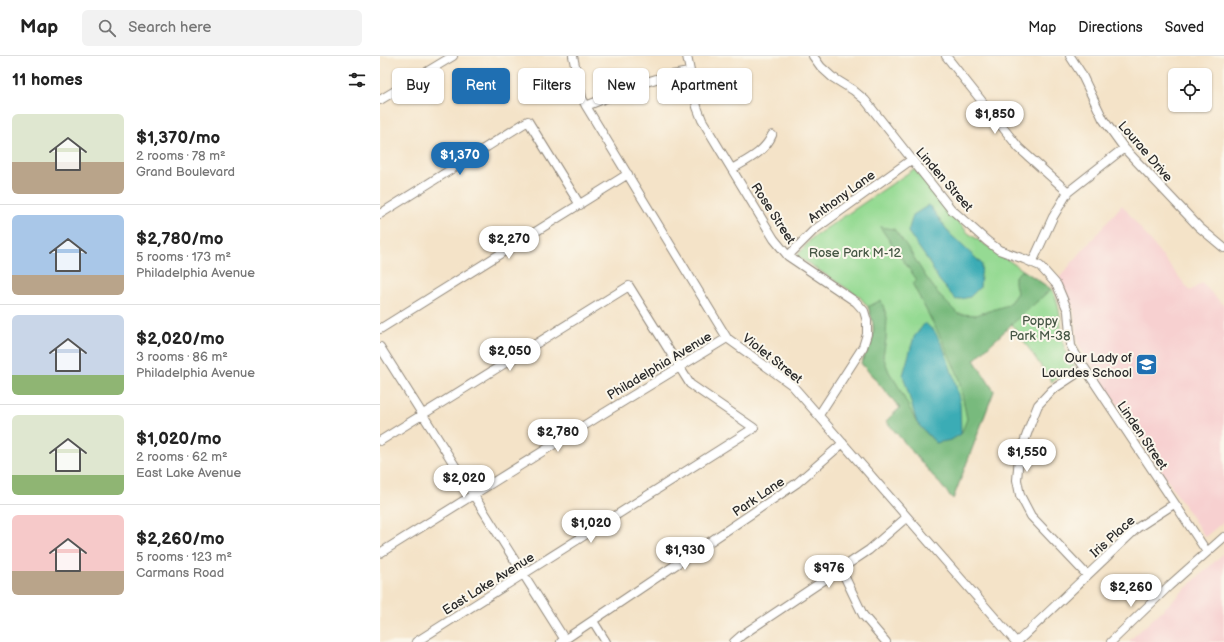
<!DOCTYPE html>
<html lang="en">
<head>
<meta charset="utf-8">
<style>
  body { margin:0; font-family:"Balsamiq Sans",sans-serif; background:#f2f2f2; color:#222; height:100vh; display:flex; flex-direction:column; font-size:15px; white-space:nowrap }
  * { box-sizing:border-box; margin:0 }
  p { font-size:13px; color:#767676 }
  .icon { flex:none; width:22px; height:22px; fill:none; stroke:currentColor; stroke-width:2; stroke-linecap:round; stroke-linejoin:round }
  .map { position:relative; flex:1; overflow:hidden }
  .details { display:flex; flex-direction:column; background:#fff; width:380px }
  .details>* { flex:none }
  .top-card { position:absolute; left:12px; top:12px; width:380px; height:36px; display:flex; gap:8px }
  .controls { position:absolute; left:788px; top:12px; display:grid; gap:8px }
  .controls a { display:grid; place-items:center; width:44px; height:44px; border-radius:6px; background:#fff; box-shadow:0 1px 3px #0004; font-size:20px }
  .price { position:absolute; translate:-50% -34px; padding:0 9px; border-radius:14px; background:#fff; color:#222; font-size:13px; line-height:26px; filter:drop-shadow(0 1px 2px #0008) }
  .price::after { content:''; position:absolute; left:50%; top:24px; width:12px; height:9px; margin-left:-6px; background:inherit; clip-path:polygon(0 0,100% 0,50% 100%) }
  .price.selected { background:#1f6fb2; color:#fff }
  ul { padding:0; list-style:none }
  li { display:flex; align-items:center; gap:12px; height:100px; padding:0 12px }
  li+li { border-top:1px solid #e0e0e0 }
  li span { display:grid; place-items:center; flex:none; width:112px; height:80px; border-radius:6px; color:#555 }
  li>.icon { margin-inline-start:auto }
  span .icon { width:48px; height:48px; fill:#fffc; stroke-width:1 }
  li b { font-size:17px }
  h2 { display:flex; justify-content:space-between; align-items:center; height:48px; padding:0 12px; font-size:17px }
  .pill { padding:0 14px; border-radius:6px; background:#fff; box-shadow:0 1px 3px #0004; font-size:14px; line-height:36px }
  .pill.selected { background:#1f6fb2; color:#fff }
  header { display:flex; align-items:center; gap:24px; box-sizing:border-box; height:56px; padding:0 20px; background:#fff; border-bottom:1px solid #e0e0e0 }
  header strong { font-size:19px }
  nav { display:flex; gap:22px; margin-inline-start:auto; font-size:14px }
  .search { width:280px; height:36px; background:#f2f2f2; display:flex; align-items:center; gap:10px; box-sizing:border-box; padding:0 14px; border-radius:6px; color:#767676; font-size:15px }
  main { display:flex; flex:1; min-height:0 }
  .map>svg:first-child { display:block }
  .built { fill:#f7d0d0 }
  .green { fill:#95da93; stroke:#60825f }
  .forest { fill:#78ba7d; stroke:#527254 }
  .water { fill:#3aacb5; stroke:#326c70 }
  .lines { fill:none; stroke-linecap:round; stroke-linejoin:round }
  .minor-casing { stroke:#90877a; stroke-width:10 }
  .minor { stroke:#fff; stroke-width:8 }
  .labels { text-anchor:middle; stroke-width:4; stroke-linejoin:round; paint-order:stroke }
  .street-label { font-size:13px; fill:#2b2b2b; stroke:#fbf7ec }
  .park-label { font-size:13px; fill:#465745; stroke:#fbf7ec }
  .poi-label { font-size:13px; fill:#2b2b2b; stroke:#fbf7ec; text-anchor:end }
</style>
</head>
<body>
<header>
<strong>Map</strong>
<div class="search"><svg class="icon" aria-label="search" viewBox="0 0 24 24"><circle cx="10" cy="10" r="6"/><path d="M15 15l6 6"/></svg>Search here</div>
<nav><a>Map</a><a>Directions</a><a>Saved</a></nav>
</header>
<main>
<section class="details">
<h2>11 homes<svg class="icon" aria-label="filters" viewBox="0 0 24 24"><path d="M4 7h16M4 17h16"/><circle cx="9" cy="7" r="2"/><circle cx="15" cy="17" r="2"/></svg></h2>
<ul>
<li><span style="background:linear-gradient(#dfe7d0 60%,#b9a48a 0)"><svg class="icon" aria-label="home" viewBox="0 0 24 24"><path d="M3 11l9-7 9 7M6 9v11h12V9"/></svg></span><div><b>$1,370/mo</b><p>2 rooms · 78 m²</p><p>Grand Boulevard</p></div></li>
<li><span style="background:linear-gradient(#a9c7e8 75%,#b9a48a 0)"><svg class="icon" aria-label="home" viewBox="0 0 24 24"><path d="M3 11l9-7 9 7M6 9v11h12V9"/></svg></span><div><b>$2,780/mo</b><p>5 rooms · 173 m²</p><p>Philadelphia Avenue</p></div></li>
<li><span style="background:linear-gradient(#c9d6e8 75%,#8fb573 0)"><svg class="icon" aria-label="home" viewBox="0 0 24 24"><path d="M3 11l9-7 9 7M6 9v11h12V9"/></svg></span><div><b>$2,020/mo</b><p>3 rooms · 86 m²</p><p>Philadelphia Avenue</p></div></li>
<li><span style="background:linear-gradient(#dfe7d0 75%,#8fb573 0)"><svg class="icon" aria-label="home" viewBox="0 0 24 24"><path d="M3 11l9-7 9 7M6 9v11h12V9"/></svg></span><div><b>$1,020/mo</b><p>2 rooms · 62 m²</p><p>East Lake Avenue</p></div></li>
<li><span style="background:linear-gradient(#f6c9c9 70%,#b9a48a 0)"><svg class="icon" aria-label="home" viewBox="0 0 24 24"><path d="M3 11l9-7 9 7M6 9v11h12V9"/></svg></span><div><b>$2,260/mo</b><p>5 rooms · 123 m²</p><p>Carmans Road</p></div></li>
</ul>
</section>
<div class="map">
<svg width="844" height="586" viewBox="0 0 844 586">
  <rect width="100%" height="100%" fill="#fbf7ec"/>
  <filter id="ink" filterUnits="userSpaceOnUse"><feTurbulence type="fractalNoise" baseFrequency=".025" numOctaves="2"/><feDisplacementMap in="SourceGraphic" scale="8" xChannelSelector="R" yChannelSelector="G"/><feConvolveMatrix kernelMatrix="1 2 1 2 8 2 1 2 1" color-interpolation-filters="sRGB"/></filter>
  <filter id="wash" filterUnits="userSpaceOnUse"><feTurbulence type="fractalNoise" baseFrequency=".012" numOctaves="4" result="noise"/><feDisplacementMap in="SourceGraphic" scale="16" xChannelSelector="R" yChannelSelector="G"/><feGaussianBlur stdDeviation="0.9" result="paint"/><feColorMatrix in="noise" values="0 0 0 0 0 0 0 0 0 0 0 0 0 0 0 0 0 1.4 0 .05"/><feComposite in="paint" operator="in"/></filter>
  <g filter="url(#wash)">
    <rect width="100%" height="100%" fill="#f4e3c8"/>
    <!-- built -->
    <path class="built" d="M 742,149 L 810,235 L 822,227 L 844,250 L 844,465 L 825,481 L 698,288 L 694,254 L 679,222 Z
      M 844,497 L 844,586 L 748,586 Z"/>
    <!-- green -->
    <path class="green" d="M 534,113 L 588,177 L 671,233 C 684,252 678,276 686,297 C 688,301 692,306 695,310 L 672,326 L 632,268 L 594,304 L 614,335 L 573,443 L 506,365 L 520,352 L 481,307 L 493,283 L 493,266 L 488,251 L 480,241 L 417,200 L 432,182 Z"/>
    <!-- forest -->
    <path class="forest" d="M 500,171 L 514,173 L 526,189 L 546,221 L 560,240 L 578,258 L 596,259 L 628,249 L 637,237 L 635,227 L 635,220 L 641,215 L 644,215 L 671,233 L 632,268 L 594,304 L 614,335 L 573,443 L 506,365 L 520,352 L 481,307 C 494,282 498,278 488,251 L 501,244 L 507,261 L 506,283 L 503,300 L 509,316 L 517,328 L 537,367 L 556,387 L 581,378 L 587,363 L 578,319 L 563,286 L 532,227 L 537,224 Z"/>
    <!-- water -->
    <path class="water" d="M 549,149 L 570,178 L 602,208 L 600,231 L 590,241 L 576,244 L 559,224 L 547,203 L 528,176 L 533,159 Z
      M 545,267 L 555,276 L 563,291 L 574,322 L 580,347 L 581,378 L 571,384 L 556,387 L 537,367 L 523,319 L 534,281 Z"/>
  </g>
  <g filter="url(#ink)">
    <g class="lines">
      <defs>
        <path id="minor" d="M 193,0 L 202,42 L 206,50 L 347,282 L 412,329 L 636,586
          M 307,0 L 317,51 L 322,64 L 394,183 L 408,200 L 476,246 L 484,255 L 487,265 L 487,278 L 483,291 L 439,359
          M 433,0 L 441,11 L 452,21 L 473,34 L 485,44 L 571,153 L 607,185 L 619,194 L 644,203 L 660,210 L 677,229 L 688,255 L 691,290 L 696,299 L 827,496
          M 566,0 L 639,92 L 688,136
          M 690,0 L 701,17 L 723,63 L 744,92 L 819,171 L 844,192
          M 0,44 L 73,0
          M 206,50 L 263,27 L 286,20 L 309,16
          M 352,113 C 367,104 385,96 392,79
          M 0,158 L 148,65 L 200,149
          M 408,200 L 434,174 L 531,104
          M 652,207 L 673,161 L 688,136 L 744,92
          M 0,273 L 248,118
          M 0,291 L 185,584
          M 704,313 L 672,334 L 658,349 L 652,364 L 639,400 L 637,424 L 640,439 L 651,460 L 707,519
          M 0,385 L 249,230 L 310,328 L 374,372 L 36,586
          M 0,497 L 221,359 L 347,282
          M 461,513 L 483,559 L 506,586
          M 213,565 L 226,586
          M 181,586 L 417,427 L 463,387
          M 354,586 L 362,579 L 489,494 L 527,461
          M 637,586 L 757,472 L 794,448
          M 731,586 L 789,530 L 844,481"/>
      </defs>
      <!-- minor casing -->
      <use href="#minor" class="minor-casing"/>
      <!-- minor -->
      <use href="#minor" class="minor"/>
    </g>
  </g>
  <!-- icons -->
  <defs>
    <symbol id="school-square" viewBox="-11 -11 22 22"><rect x="-9" y="-9" width="18" height="18" rx="4" fill="#1f6fb2" stroke="#fbf7ec"/><path d="M0-5L7-2L0 1L-7-2ZM-4 1L0 2.5L4 1V4Q0 6-4 4Z" fill="#fff"/></symbol>
  </defs>
  <g fill-rule="evenodd">
    <use href="#school-square" x="754" y="296" width="25" height="25"/>
  </g>
  <g class="labels">
    <!-- street labels -->
    <g class="street-label">
      <text transform="translate(766 95) rotate(49)" y="5">Lourae Drive</text>
      <text transform="translate(565 123) rotate(49)" y="5">Linden Street</text>
      <text transform="translate(461 140) rotate(-36)" y="5">Anthony Lane</text>
      <text transform="translate(394 157) rotate(57)" y="5">Rose Street</text>
      <text transform="translate(393 302) rotate(38)" y="5">Violet Street</text>
      <text transform="translate(279 309) rotate(-31)" y="5">Philadelphia Avenue</text>
      <text transform="translate(763 379) rotate(56)" y="5">Linden Street</text>
      <text transform="translate(378 440) rotate(-34)" y="5">Park Lane</text>
      <text transform="translate(732 480) rotate(-42)" y="5">Iris Place</text>
      <text transform="translate(108 527) rotate(-32)" y="5">East Lake Avenue</text>
    </g>
    <!-- park labels -->
    <g class="park-label">
      <text x="475" y="201">Rose Park M-12</text>
      <text x="660" y="269">Poppy<tspan x="660" dy="15">Park M-38</tspan></text>
    </g>
    <!-- poi labels -->
    <g class="poi-label">
      <text x="752" y="306">Our Lady of<tspan x="752" dy="15">Lourdes School</tspan></text>
    </g>
  </g>
</svg>
<div class="controls">
<a><svg class="icon" aria-label="locate" viewBox="0 0 24 24"><circle cx="12" cy="12" r="6"/><path d="M12 2v4M12 18v4M2 12h4M18 12h4"/></svg></a>
</div>
<b class="price" style="left:615px;top:79px">$1,850</b>
<b class="price selected" style="left:80px;top:120px">$1,370</b>
<b class="price" style="left:129px;top:204px">$2,270</b>
<b class="price" style="left:130px;top:316px">$2,050</b>
<b class="price" style="left:178px;top:397px">$2,780</b>
<b class="price" style="left:647px;top:417px">$1,550</b>
<b class="price" style="left:84px;top:443px">$2,020</b>
<b class="price" style="left:211px;top:488px">$1,020</b>
<b class="price" style="left:305px;top:515px">$1,930</b>
<b class="price" style="left:449px;top:533px">$976</b>
<b class="price" style="left:751px;top:552px">$2,260</b>
<div class="top-card">
<a class="pill">Buy</a>
<a class="pill selected">Rent</a>
<a class="pill">Filters</a>
<a class="pill">New</a>
<a class="pill">Apartment</a>
</div>
</div>
</main>
</body>
</html>
